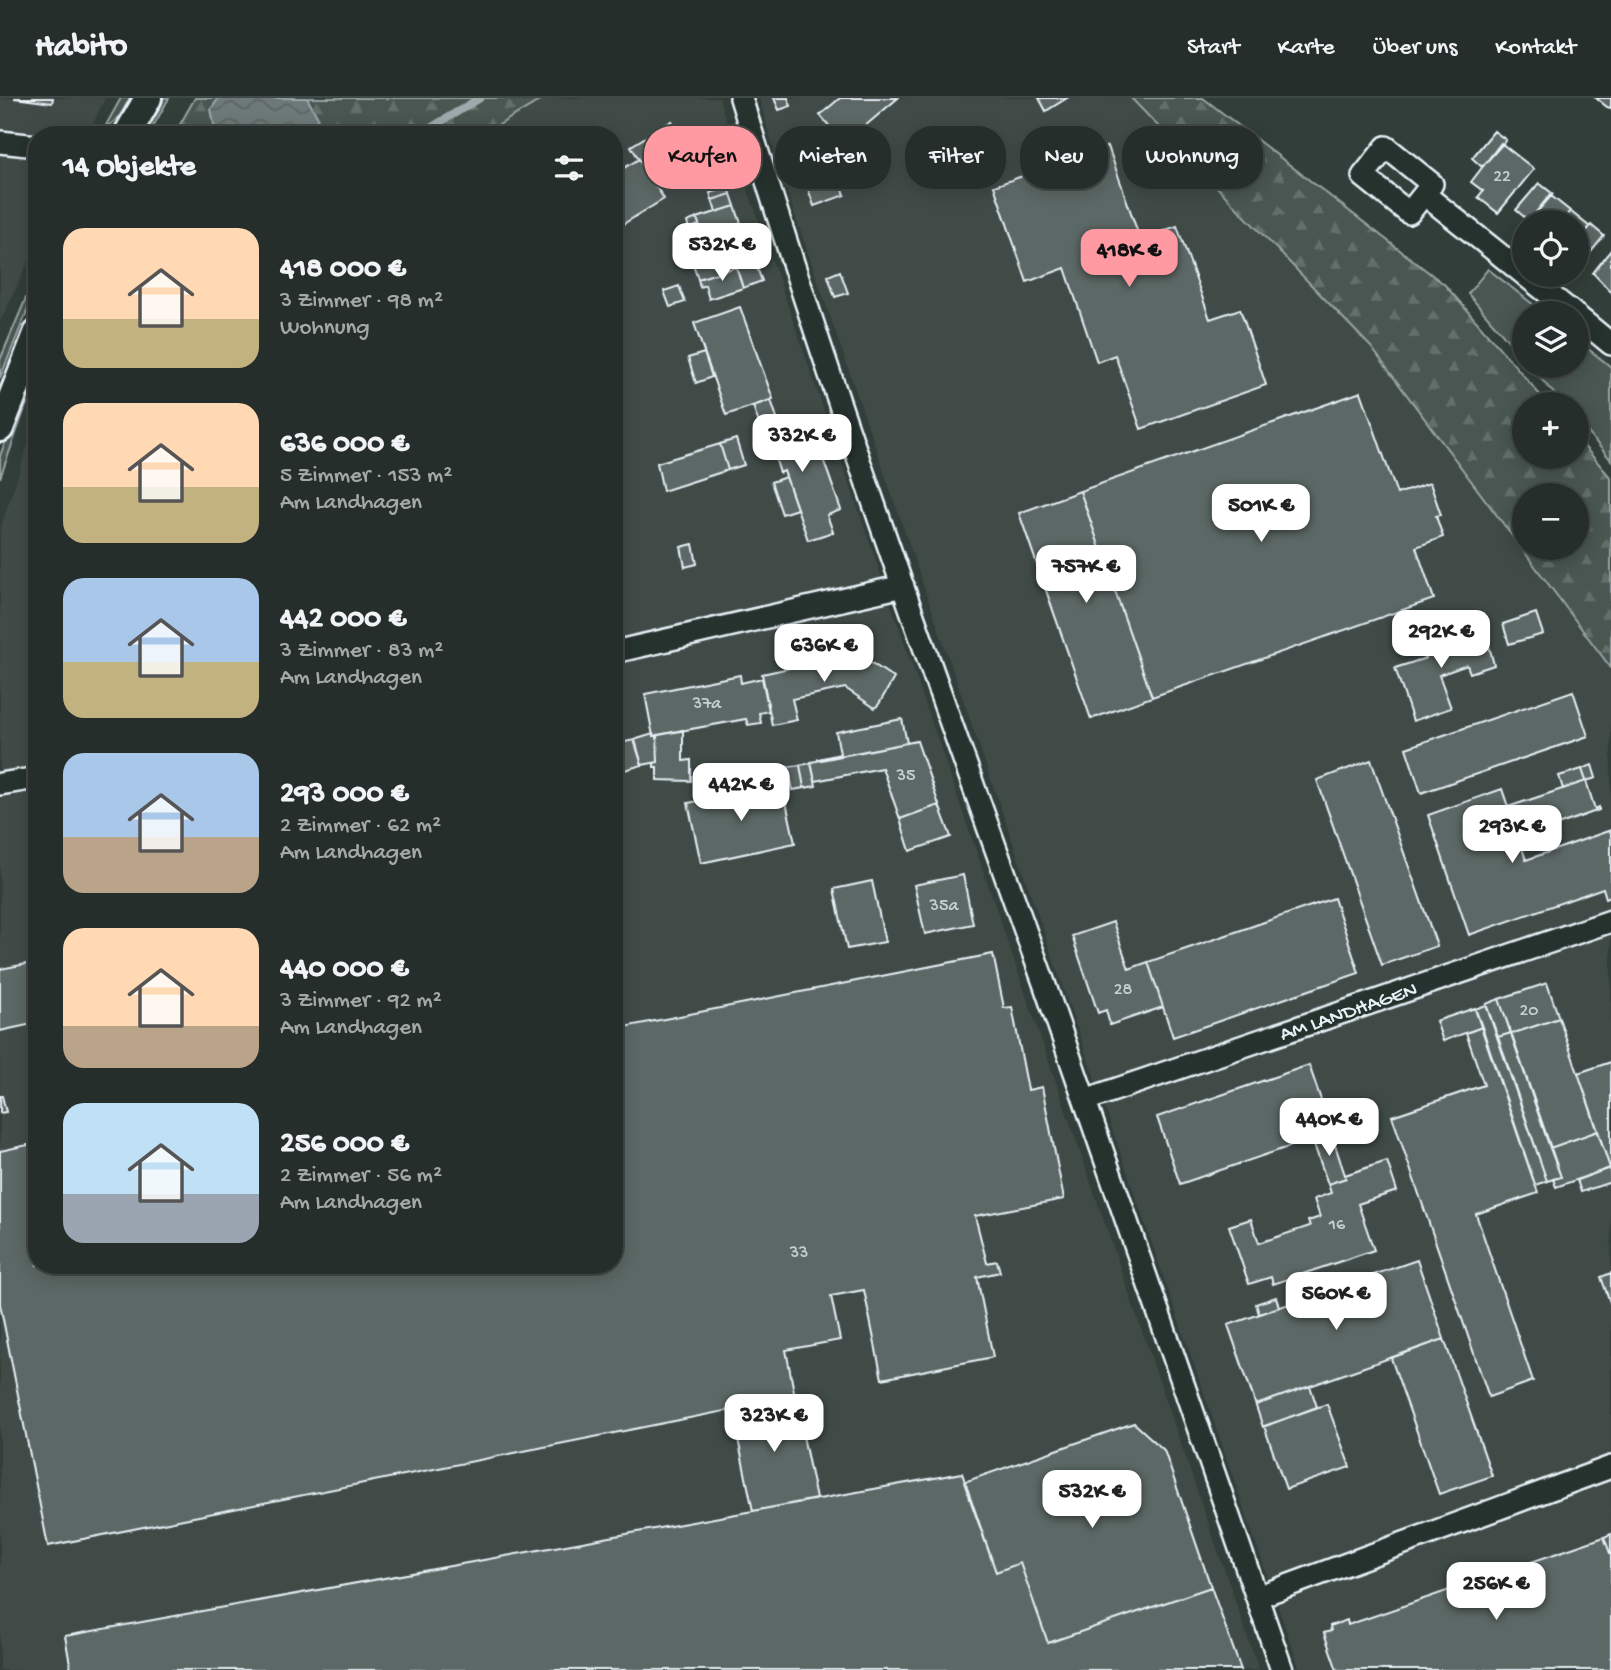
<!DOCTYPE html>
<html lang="de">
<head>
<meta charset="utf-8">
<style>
  body { margin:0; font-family:"Gochi Hand",sans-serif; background:#323a37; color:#f1f3f6; height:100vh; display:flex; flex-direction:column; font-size:26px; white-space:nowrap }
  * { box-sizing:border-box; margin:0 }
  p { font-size:23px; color:#a4a8a9 }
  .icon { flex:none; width:38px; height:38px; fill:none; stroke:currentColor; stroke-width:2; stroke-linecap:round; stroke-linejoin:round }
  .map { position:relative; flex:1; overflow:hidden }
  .sheet { position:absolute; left:28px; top:28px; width:595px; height:1148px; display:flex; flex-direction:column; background:#262e2b; border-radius:28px; box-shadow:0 4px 18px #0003,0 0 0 2px #424a47 }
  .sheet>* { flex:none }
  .hud { position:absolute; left:644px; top:28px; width:665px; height:63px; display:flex; gap:14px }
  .controls { position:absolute; left:1512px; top:112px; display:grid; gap:14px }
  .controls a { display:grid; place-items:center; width:77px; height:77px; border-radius:50%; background:#262e2b; box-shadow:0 4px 18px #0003,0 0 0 2px #424a47; font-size:35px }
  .price { position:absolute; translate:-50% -60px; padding:0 16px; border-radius:14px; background:#fff; color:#222; font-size:23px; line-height:46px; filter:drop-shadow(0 2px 4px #0008) }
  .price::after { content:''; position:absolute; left:50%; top:42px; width:21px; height:16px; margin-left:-10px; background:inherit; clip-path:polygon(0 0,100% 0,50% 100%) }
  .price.active { background:#ff9aa2; color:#111 }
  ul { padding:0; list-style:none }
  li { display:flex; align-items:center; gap:21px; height:175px; padding:0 35px }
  li span { display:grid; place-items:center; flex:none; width:196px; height:140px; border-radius:21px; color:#555 }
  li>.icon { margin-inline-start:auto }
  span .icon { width:84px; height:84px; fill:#fffc; stroke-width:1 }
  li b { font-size:30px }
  h2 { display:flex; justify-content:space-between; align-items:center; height:84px; padding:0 35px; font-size:30px }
  .tag { padding:0 24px; border-radius:28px; background:#262e2b; box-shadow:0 4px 18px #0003,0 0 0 2px #424a47; font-size:24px; line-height:63px }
  .tag.active { background:#ff9aa2; color:#111 }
  header { display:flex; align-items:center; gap:42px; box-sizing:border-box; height:98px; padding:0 35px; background:#262e2b; border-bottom:2px solid #424a47 }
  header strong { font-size:33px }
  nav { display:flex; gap:38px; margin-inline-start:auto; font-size:24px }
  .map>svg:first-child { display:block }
  .built { fill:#3f4b46 }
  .green { fill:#495651; stroke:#98a4a4; stroke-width:2 }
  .forest { fill:url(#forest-firs); stroke:#98a4a4; stroke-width:2; fill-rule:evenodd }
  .water { fill:url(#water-waves); stroke:#9ea9ab; stroke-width:2 }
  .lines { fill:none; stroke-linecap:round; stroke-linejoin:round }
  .stream { stroke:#9ea9ab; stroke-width:8 }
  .building { fill:#5c6865; stroke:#e8f1f8; stroke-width:2 }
  .minor-casing { stroke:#e8f1f8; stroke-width:26 }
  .tertiary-casing { stroke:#e8f1f8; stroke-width:32 }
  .minor { stroke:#26332d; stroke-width:21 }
  .tertiary { stroke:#26332d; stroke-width:26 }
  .labels { text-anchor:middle; stroke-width:5; stroke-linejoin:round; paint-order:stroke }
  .number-label { font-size:18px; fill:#c5cfd3 }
  .street-label { font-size:21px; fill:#e8f1f8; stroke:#26332d }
</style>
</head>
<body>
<header>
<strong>Habito</strong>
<nav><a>Start</a><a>Karte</a><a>Über uns</a><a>Kontakt</a></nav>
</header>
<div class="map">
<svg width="1611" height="1572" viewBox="0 0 1611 1572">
  <defs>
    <pattern id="forest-firs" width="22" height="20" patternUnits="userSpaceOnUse" patternTransform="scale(1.75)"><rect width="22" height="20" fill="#495651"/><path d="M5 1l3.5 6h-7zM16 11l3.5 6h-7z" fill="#636f6b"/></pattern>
    <pattern id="water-waves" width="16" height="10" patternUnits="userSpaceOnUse" patternTransform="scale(1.75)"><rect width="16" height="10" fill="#6d7978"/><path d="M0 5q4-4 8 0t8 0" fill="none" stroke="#5b6363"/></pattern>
  </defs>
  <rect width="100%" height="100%" fill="#323e39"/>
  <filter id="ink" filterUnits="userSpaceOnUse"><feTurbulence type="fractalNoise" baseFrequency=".0143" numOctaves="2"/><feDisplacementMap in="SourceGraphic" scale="14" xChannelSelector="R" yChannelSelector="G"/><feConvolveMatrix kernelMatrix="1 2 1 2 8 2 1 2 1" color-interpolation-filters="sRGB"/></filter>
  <g filter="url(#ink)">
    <!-- built -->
    <path class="built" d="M 0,0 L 105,0 L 88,37 L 37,37 L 37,146 L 0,224 Z
      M 544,0 L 719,0 L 749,95 L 1259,1572 L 0,1572 L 0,432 L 37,319 L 37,1167 L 614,1167 L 614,37 L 482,37 Z
      M 759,0 L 1131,0 L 1371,249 L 1611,570 L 1611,1572 L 1300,1572 L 783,83 Z"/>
    <!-- green -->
    <path class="green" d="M 121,0 L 130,0 C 124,11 118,24 105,29 Z
      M 160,0 L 169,0 L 150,34 L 145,36 L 143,33 Z
      M 1488,171 L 1544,215 L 1524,215 L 1524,261 L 1468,196 Z
      M 37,174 L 37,189 L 0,280 L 0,262 Z
      M 1577,242 L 1611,269 L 1611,362 L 1577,322 L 1577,306 L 1563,306 L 1530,268 L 1577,268 Z
      M 37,259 L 37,277 L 0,380 L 0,358 Z"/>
    <!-- forest -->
    <path class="forest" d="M 195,0 L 544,0 L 482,37 L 174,37 Z
      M 1131,0 L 1203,0 L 1445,187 L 1548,306 L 1524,306 L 1524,359 L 1577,359 L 1577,340 L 1611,380 L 1611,570 L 1371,249 ZM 1524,397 L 1577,397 L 1577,450 L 1524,450 Z"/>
    <!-- water -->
    <path class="water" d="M 219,0 L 307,0 L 318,20 L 310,37 L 216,37 L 211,11 Z"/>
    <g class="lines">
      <!-- stream -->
      <path class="stream" d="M 419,37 L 480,0"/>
    </g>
    <!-- building -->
    <path class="building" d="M 14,0 L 53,0 L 52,5 Z
      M 774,0 L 788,0 L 791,8 L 779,12 Z
      M 840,0 L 898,0 L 845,45 L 846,48 L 820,17 Z
      M 1039,0 L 1067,0 L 1046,13 Z
      M 1596,0 L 1611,0 L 1611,10 L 1607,9 Z
      M 672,23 L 695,61 L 654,86 L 631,48 Z
      M 1494,33 L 1506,42 L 1482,69 L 1472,60 Z
      M 1501,45 L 1534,71 L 1498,115 L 1478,99 L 1483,93 L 1471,84 Z
      M 1108,48 L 1140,141 L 1177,128 L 1210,221 L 1240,211 L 1266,287 L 1141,331 L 1115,257 L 1097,264 L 1065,170 L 1027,184 L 994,88 Z
      M 830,53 L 845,97 L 814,108 L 803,76 Z
      M 639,61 L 664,101 L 615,131 L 614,76 Z
      M 1539,85 L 1553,96 L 1529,123 L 1516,112 Z
      M 729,89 L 731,96 L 712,102 L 710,95 Z
      M 731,96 L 735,108 L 716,114 L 712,102 Z
      M 1550,97 L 1570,113 L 1561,124 L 1528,124 Z
      M 735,108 L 747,143 L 743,144 L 747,153 L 712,165 L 697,120 Z
      M 1570,113 L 1590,129 L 1577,145 L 1577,124 L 1561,124 Z
      M 697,120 L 699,127 L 689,131 L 687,124 Z
      M 699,127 L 712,165 L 732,158 L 736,169 L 698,181 L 682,133 Z
      M 1591,127 L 1604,138 L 1582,165 L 1577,161 L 1577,145 Z
      M 1611,152 L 1611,194 L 1593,175 Z
      M 754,162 L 762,183 L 743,190 L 736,168 Z
      M 736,169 L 743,190 L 709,201 L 705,187 L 700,189 L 698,181 Z
      M 840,173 L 848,195 L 835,199 L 828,178 Z
      M 679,188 L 685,204 L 670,209 L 664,193 Z
      M 740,209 L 773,301 L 726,317 L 694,225 Z
      M 704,255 L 712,279 L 696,285 L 688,260 Z
      M 1361,294 L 1397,396 L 1430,385 L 1441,417 L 1436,418 L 1443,439 L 1416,449 L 1434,501 L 1152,599 L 1080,393 Z
      M 771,302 L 787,350 L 816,341 L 841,412 L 827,417 L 833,434 L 808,442 L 784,373 L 780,375 L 771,347 L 767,348 L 753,308 Z
      M 736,341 L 744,367 L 728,372 L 720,346 Z
      M 720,346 L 728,372 L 663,393 L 657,365 Z
      M 786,379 L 797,411 L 782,416 L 771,384 Z
      M 1080,393 L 1152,599 L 1091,621 L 1019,415 Z
      M 693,446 L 697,466 L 685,469 L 681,449 Z
      M 1536,515 L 1543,536 L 1509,546 L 1503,526 Z
      M 1477,528 L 1483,546 L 1488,544 L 1494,567 L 1470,575 L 1467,567 L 1439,577 L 1451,610 L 1413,623 L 1395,570 L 1426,560 L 1422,547 Z
      M 857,555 L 894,580 L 879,606 L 875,610 L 845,590 L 792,601 L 797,622 L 772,627 L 762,576 Z
      M 740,577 L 741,585 L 762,580 L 769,613 L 759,615 L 761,625 L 748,627 L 746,621 L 653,638 L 645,596 Z
      M 1573,593 L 1588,638 L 1421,695 L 1406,650 Z
      M 902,621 L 907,645 L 818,662 L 818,661 L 840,656 L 836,634 Z
      M 683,632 L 683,663 L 691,662 L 691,683 L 657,682 L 657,669 L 654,669 L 654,665 L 658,664 L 657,637 Z
      M 653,636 L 653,638 L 657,637 L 658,664 L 642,667 L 634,642 Z
      M 635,642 L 642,667 L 614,675 L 614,646 Z
      M 917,643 L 939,707 L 900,721 L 882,670 L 815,683 L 811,664 Z
      M 1371,662 L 1437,848 L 1382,867 L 1317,682 Z
      M 811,665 L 816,688 L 804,690 L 800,667 Z
      M 800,667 L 804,690 L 793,692 L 788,669 Z
      M 1592,667 L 1596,680 L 1586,683 L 1582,671 Z
      M 1582,671 L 1586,683 L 1563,691 L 1559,678 Z
      M 1586,683 L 1595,711 L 1599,709 L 1599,712 L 1519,741 L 1508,709 Z
      M 782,686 L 795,745 L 701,765 L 688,705 Z
      M 1502,691 L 1526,762 L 1611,732 L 1611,798 L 1606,800 L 1603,790 L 1469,837 L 1428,717 Z
      M 939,707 L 951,739 L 910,753 L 900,721 Z
      M 963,777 L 973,826 L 925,836 L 914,787 Z
      M 872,783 L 885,844 L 847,851 L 834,791 Z
      M 1334,800 L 1359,875 L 1173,939 L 1148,864 Z
      M 1113,824 L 1129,871 L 1148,864 L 1163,909 L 1110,927 L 1106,912 L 1098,915 L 1072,838 Z
      M 993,856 L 1004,910 L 1012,909 L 1028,992 L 1042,989 L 1064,1101 L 975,1118 L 987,1165 L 997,1163 L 1000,1174 L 977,1179 L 993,1259 L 882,1281 L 864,1192 L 831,1198 L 840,1242 L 786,1252 L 795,1299 L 48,1448 L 0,1206 L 0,1053 L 37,1045 L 37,1167 L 614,1167 L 614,931 Z
      M 37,864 L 37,925 L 0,933 L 0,871 Z
      M 1547,885 L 1559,920 L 1511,936 L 1499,901 Z
      M 1499,901 L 1511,935 L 1498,939 L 1486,906 Z
      M 1486,907 L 1547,1083 L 1535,1087 L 1475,911 Z
      M 1475,910 L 1482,929 L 1443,943 L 1436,923 Z
      M 1559,920 L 1598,1033 L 1550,1050 L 1511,936 Z
      M 1482,929 L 1538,1095 L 1476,1116 L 1533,1283 L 1489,1299 L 1392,1018 L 1484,987 L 1466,935 Z
      M 1511,935 L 1561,1079 L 1547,1083 L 1498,939 Z
      M 1611,964 L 1611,1069 L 1610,1070 L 1578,975 Z
      M 1309,967 L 1332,1034 L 1180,1086 L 1157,1019 Z
      M 0,998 L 2,998 L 6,1014 L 0,1015 Z
      M 1598,1033 L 1610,1070 L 1556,1089 L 1553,1081 L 1561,1079 L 1550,1050 Z
      M 1331,1035 L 1346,1080 L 1328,1086 L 1312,1041 Z
      M 1387,1063 L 1397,1093 L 1358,1106 L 1374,1152 L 1273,1186 L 1271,1179 L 1249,1186 L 1229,1128 L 1251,1121 L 1259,1145 L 1310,1128 L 1308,1123 L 1320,1119 L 1314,1101 L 1331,1095 L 1328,1086 L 1346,1080 L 1345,1077 Z
      M 1610,1070 L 1611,1084 L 1581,1094 L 1577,1082 Z
      M 1417,1162 L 1444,1241 L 1256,1307 L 1228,1227 Z
      M 1611,1175 L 1611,1207 L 1601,1179 Z
      M 1276,1199 L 1279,1209 L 1259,1216 L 1256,1206 Z
      M 1444,1241 L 1492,1378 L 1439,1396 L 1391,1260 Z
      M 1239,1258 L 1256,1307 L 1310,1288 L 1317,1309 L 1263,1329 Z
      M 795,1299 L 816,1401 L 753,1413 L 732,1312 Z
      M 1327,1306 L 1350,1369 L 1286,1391 L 1264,1328 Z
      M 1134,1325 L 1164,1352 L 1211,1489 L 1048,1545 L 1020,1465 L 996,1474 L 964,1384 Z
      M 962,1375 L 996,1474 L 1020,1465 L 1048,1545 L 1211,1489 L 1241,1572 L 71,1572 L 65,1538 Z
      M 1611,1436 L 1611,1458 L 1604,1439 Z
      M 1604,1439 L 1611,1458 L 1611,1572 L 1337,1572 L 1324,1535 L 1331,1533 L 1330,1528 L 1347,1522 L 1348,1527 Z"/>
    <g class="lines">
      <defs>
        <path id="minor" d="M 741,0 C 832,298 939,592 1044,885 C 1125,1114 1202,1343 1282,1572
          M 0,44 L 37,48
          M 1386,49 L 1432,86 L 1409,115 L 1363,78 Z
          M 1424,96 L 1524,176
          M 1525,177 L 1573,215
          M 1577,218 L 1611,246
          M 614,554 L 903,488
          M 0,686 L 37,680
          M 1085,1002 L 1611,823
          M 1257,1499 L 1611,1369"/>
        <path id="tertiary" d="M 127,37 L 148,0
          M 0,330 L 37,236"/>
      </defs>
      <!-- minor casing -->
      <use href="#minor" class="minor-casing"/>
      <!-- tertiary casing -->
      <use href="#tertiary" class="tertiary-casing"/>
      <!-- minor -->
      <use href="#minor" class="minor"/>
      <!-- tertiary -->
      <use href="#tertiary" class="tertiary"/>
    </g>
  </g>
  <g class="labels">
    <!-- number labels -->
    <g class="number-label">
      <text x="1502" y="83">22</text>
      <text x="707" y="610">37a</text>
      <text x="906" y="682">35</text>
      <text x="944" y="812">35a</text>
      <text x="1123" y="896">28</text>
      <text x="1529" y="917">20</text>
      <text x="1337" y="1131">16</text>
      <text x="799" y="1159">33</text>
    </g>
    <!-- street labels -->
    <g class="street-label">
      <text transform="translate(1348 912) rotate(-19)" y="7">AM LANDHAGEN</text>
    </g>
  </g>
</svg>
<div class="controls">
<a><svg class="icon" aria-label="locate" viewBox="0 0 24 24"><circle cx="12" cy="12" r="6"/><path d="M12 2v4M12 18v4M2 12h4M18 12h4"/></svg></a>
<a><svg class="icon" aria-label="layers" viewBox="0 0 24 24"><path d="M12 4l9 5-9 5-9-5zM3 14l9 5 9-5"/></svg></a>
<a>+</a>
<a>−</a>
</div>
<b class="price" style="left:722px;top:185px">532K €</b>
<b class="price active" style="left:1129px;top:191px">418K €</b>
<b class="price" style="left:802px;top:376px">332K €</b>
<b class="price" style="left:1261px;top:446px">501K €</b>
<b class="price" style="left:1086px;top:507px">757K €</b>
<b class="price" style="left:1441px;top:572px">292K €</b>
<b class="price" style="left:824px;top:586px">636K €</b>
<b class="price" style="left:741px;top:725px">442K €</b>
<b class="price" style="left:1512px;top:767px">293K €</b>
<b class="price" style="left:1329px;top:1060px">440K €</b>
<b class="price" style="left:1336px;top:1234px">560K €</b>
<b class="price" style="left:774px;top:1356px">323K €</b>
<b class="price" style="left:1092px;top:1432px">532K €</b>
<b class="price" style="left:1496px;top:1524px">256K €</b>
<div class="hud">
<a class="tag active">Kaufen</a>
<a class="tag">Mieten</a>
<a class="tag">Filter</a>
<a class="tag">Neu</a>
<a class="tag">Wohnung</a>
</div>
<section class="sheet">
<h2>14 Objekte<svg class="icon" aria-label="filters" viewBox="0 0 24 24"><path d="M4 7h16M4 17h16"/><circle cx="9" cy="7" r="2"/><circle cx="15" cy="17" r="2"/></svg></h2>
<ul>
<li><span style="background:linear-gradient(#ffd9b3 65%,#c2b280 0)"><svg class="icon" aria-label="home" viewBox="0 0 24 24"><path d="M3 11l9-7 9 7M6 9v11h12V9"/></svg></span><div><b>418 000 €</b><p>3 Zimmer · 98 m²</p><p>Wohnung</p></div></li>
<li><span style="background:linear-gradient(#ffd9b3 60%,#c2b280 0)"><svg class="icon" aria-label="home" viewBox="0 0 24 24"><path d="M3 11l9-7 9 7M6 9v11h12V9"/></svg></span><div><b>636 000 €</b><p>5 Zimmer · 153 m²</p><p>Am Landhagen</p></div></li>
<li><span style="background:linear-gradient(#a9c7e8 60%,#c2b280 0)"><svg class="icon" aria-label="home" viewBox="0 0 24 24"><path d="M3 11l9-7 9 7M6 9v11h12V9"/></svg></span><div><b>442 000 €</b><p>3 Zimmer · 83 m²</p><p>Am Landhagen</p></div></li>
<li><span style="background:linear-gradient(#a9c7e8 60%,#b9a48a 0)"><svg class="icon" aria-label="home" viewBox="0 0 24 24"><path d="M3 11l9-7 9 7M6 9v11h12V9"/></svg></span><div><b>293 000 €</b><p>2 Zimmer · 62 m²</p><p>Am Landhagen</p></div></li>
<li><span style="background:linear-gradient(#ffd9b3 70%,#b9a48a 0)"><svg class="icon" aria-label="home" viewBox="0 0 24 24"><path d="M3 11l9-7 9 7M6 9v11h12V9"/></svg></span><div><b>440 000 €</b><p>3 Zimmer · 92 m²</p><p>Am Landhagen</p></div></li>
<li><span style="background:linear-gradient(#bfe0f5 65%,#9aa5b1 0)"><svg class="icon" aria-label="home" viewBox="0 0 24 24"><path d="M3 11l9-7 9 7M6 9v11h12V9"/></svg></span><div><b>256 000 €</b><p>2 Zimmer · 56 m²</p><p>Am Landhagen</p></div></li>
</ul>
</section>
</div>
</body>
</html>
